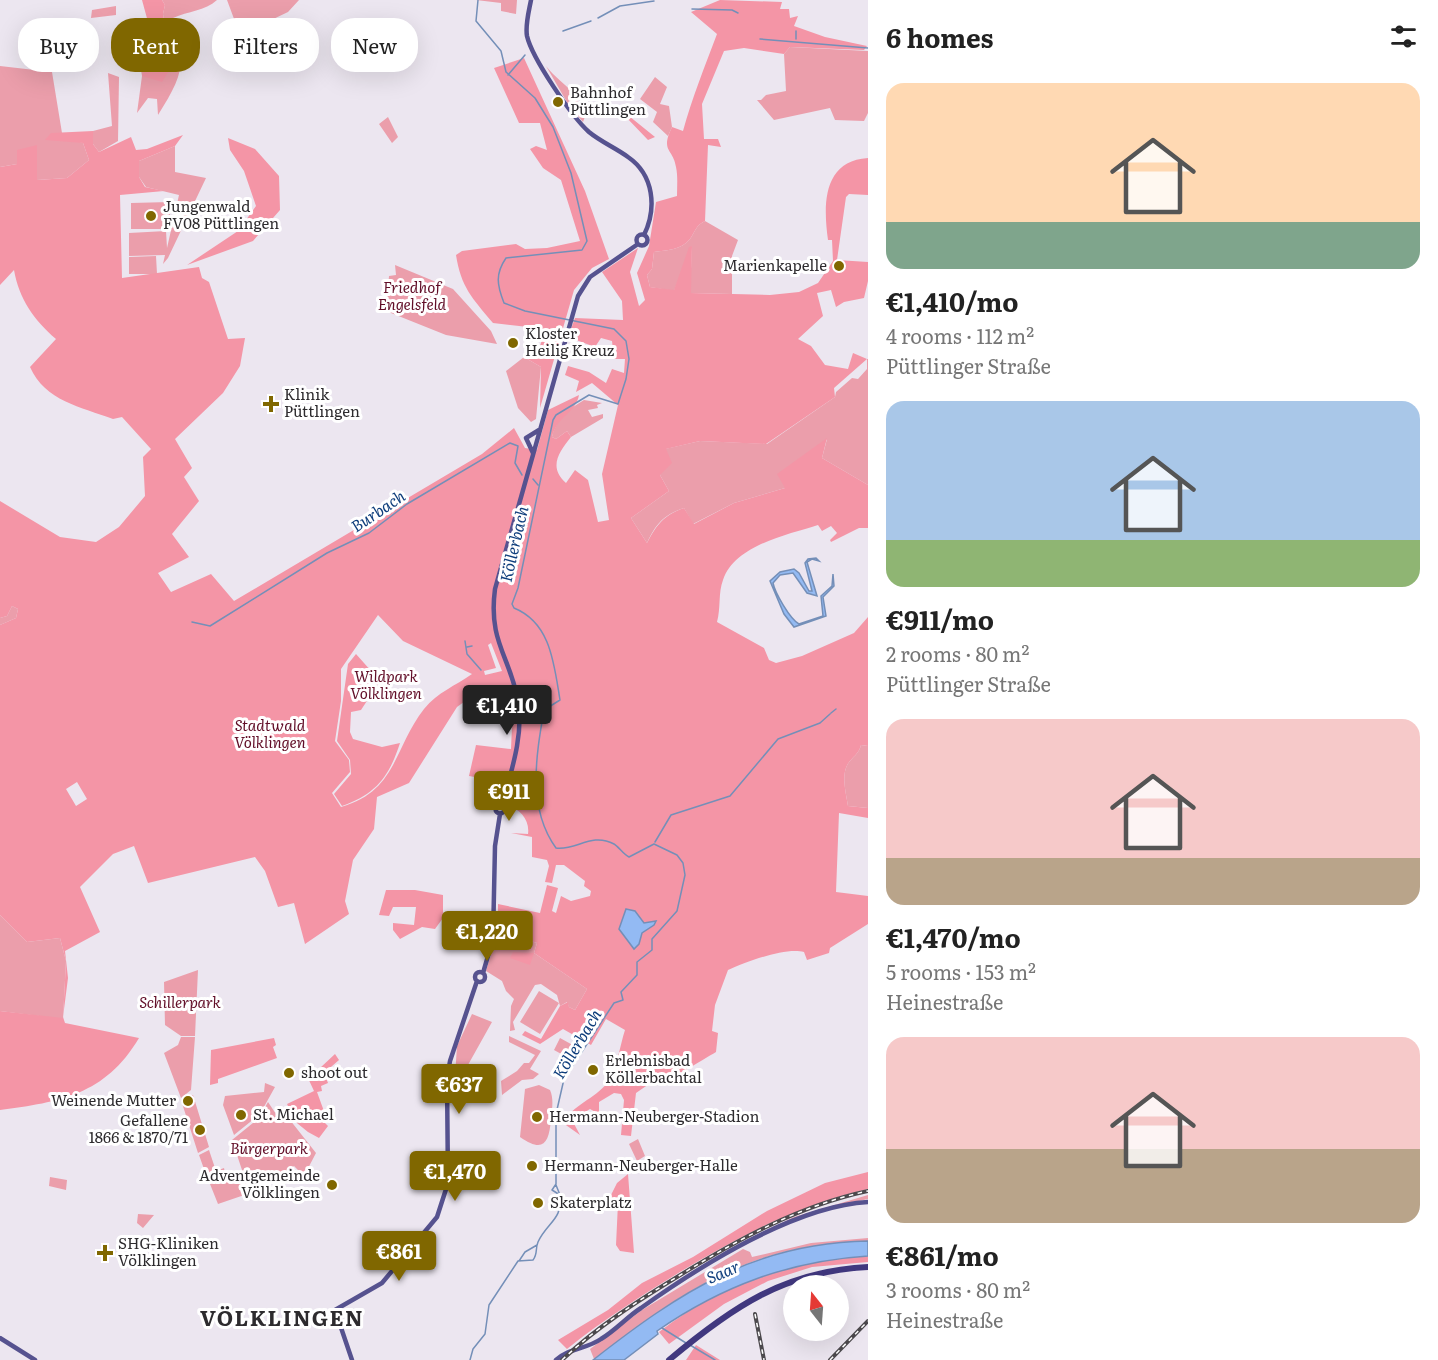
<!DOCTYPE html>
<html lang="en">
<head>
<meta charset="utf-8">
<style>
  body { margin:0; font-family:Literata,serif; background:#f6f6f6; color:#222; height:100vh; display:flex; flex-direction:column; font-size:22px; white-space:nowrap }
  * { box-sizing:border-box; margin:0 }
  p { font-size:20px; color:#767676 }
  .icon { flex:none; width:33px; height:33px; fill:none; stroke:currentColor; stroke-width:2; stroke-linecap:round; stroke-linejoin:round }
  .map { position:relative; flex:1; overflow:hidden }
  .panel { display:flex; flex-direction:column; background:#fff; width:570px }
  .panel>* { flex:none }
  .guide { position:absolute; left:18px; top:18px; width:570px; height:54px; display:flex; gap:12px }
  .needle { width:39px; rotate:343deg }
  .tools { position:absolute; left:783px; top:1275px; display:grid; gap:12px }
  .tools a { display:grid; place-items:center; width:66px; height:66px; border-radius:50%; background:#fff; box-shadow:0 6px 24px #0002; font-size:30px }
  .price { position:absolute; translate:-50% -51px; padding:0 14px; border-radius:6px; background:#806700; color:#fff; font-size:20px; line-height:39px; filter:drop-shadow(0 2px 3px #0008) }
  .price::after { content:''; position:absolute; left:50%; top:36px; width:18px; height:14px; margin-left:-9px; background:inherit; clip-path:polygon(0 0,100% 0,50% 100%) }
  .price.current { background:#222; color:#fff }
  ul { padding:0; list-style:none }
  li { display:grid; align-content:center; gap:12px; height:318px; padding:0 18px }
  li span { display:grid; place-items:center; height:186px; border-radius:18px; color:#555 }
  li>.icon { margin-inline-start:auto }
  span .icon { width:108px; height:108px; fill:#fffc; stroke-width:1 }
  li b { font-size:26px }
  h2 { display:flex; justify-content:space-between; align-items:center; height:72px; padding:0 18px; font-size:26px }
  .pill { padding:0 21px; border-radius:24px; background:#fff; box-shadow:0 6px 24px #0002; font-size:21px; line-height:54px }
  .pill.current { background:#806700; color:#fff }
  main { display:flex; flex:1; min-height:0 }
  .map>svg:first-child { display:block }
  .green { fill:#eb9eab }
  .forest { fill:#f495a6; fill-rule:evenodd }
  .water { fill:#93baf3; stroke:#748fb8; stroke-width:1.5 }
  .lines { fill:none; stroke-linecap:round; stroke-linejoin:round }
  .stream { stroke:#748fb8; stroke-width:1.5 }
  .major { stroke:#56528f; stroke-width:4.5 }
  .highway { stroke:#41387f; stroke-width:6 }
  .rail-casing { stroke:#4c494d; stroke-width:4 }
  .rail { stroke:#fff; stroke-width:1.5; stroke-dasharray:4.5; stroke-linecap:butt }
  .poi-dot { fill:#806700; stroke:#fff; stroke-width:2 }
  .labels { text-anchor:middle; stroke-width:6; stroke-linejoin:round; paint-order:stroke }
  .poi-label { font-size:15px; fill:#2d2b2e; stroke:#fff; text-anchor:start }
  .park-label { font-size:15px; font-style:italic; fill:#610d27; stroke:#fff }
  .water-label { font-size:16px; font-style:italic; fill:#0f3e7c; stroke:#fff }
  .district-label { font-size:21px; font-weight:bold; letter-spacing:1.5px; fill:#2d2b2e; stroke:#fff }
</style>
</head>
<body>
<main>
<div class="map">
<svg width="868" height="1360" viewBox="0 0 868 1360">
  <rect width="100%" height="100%" fill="#ece6f0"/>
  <!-- green -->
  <path class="green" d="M 162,0 L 217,0 C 205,11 188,11 173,18 C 188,62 182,77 158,115 L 157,99 L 148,98 L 137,113 L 142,76 L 133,24 L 145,18 L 151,33 L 153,53 L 172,66 L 163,14 L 165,5 Z
    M 227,0 L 299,0 L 288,12 L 240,35 Z
    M 476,0 L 517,0 L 516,14 L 501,11 L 501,3 Z
    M 116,6 L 116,15 L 91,18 L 92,10 Z
    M 790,47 L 868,51 L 868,113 L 864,121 L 835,120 L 830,108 L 774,120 L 757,100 L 761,100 L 766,95 L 786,91 L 784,54 Z
    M 0,66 L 52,72 L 62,133 L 51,133 L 83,143 L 89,160 L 67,178 L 37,180 L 37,146 L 17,164 L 0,167 Z
    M 546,66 C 554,77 569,87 574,94 C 578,101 579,107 586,114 L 583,122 L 568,104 Z
    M 108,73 L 119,77 L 118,141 L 99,152 L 93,144 L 93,131 L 112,126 Z
    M 655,77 L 667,87 L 660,104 L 669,106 L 672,127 L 668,136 L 653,122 L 657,112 L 640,99 Z
    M 388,117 L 398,137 L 392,143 L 379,124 Z
    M 175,146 L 175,172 L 206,178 L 168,258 L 163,264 L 165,255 L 129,256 L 129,233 L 166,231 L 167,248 L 179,195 L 146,187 L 139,177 L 139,161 Z
    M 170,202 L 170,229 L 131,229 L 131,203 Z
    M 705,221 L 738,240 L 732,256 L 732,294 L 690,293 L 692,246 L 674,291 L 650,287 L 647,275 L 652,269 L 654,252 C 667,250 681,250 690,239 C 695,232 696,225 705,221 Z
    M 156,256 L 157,274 L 129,274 L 129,257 Z
    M 395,265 L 453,289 L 491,331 L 497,344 L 446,335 L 386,311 L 389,276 L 396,275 Z
    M 524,357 L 541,367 L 536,419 L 531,422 L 518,408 L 506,371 Z
    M 867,359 L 868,359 L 868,485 L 822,458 L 827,439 L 785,488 L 734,503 L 693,524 L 684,508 C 663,515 656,524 647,543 L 631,518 L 669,491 L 660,475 L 665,449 L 700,441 L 767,444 L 835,397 L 836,392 L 852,378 L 858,379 L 867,369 Z
    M 584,400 L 602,403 L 597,405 L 598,408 L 588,410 L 592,417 L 603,414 L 603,418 L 571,437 L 567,431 L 556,439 L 552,437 C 556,419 569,409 584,400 Z
    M 12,606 L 18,609 L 16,618 L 0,625 L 0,618 L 7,616 Z
    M 861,745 L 868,746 L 868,808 L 848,806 C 846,793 840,772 850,761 C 855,755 859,753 861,745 Z
    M 0,915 L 27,942 L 60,938 L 66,961 L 63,1019 L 0,1011 Z
    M 498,931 L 537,943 L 534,953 L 587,989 L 575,1010 L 569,1007 L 567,1002 L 560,1006 L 557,995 L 541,984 L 535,985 L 513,1022 L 515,1030 L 510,1031 L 511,1006 L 514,999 L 506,991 L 502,981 L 486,971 Z
    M 198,970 L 195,1036 L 181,1036 L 165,1025 L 164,982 Z
    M 539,991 L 559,1003 L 540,1034 L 520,1022 Z
    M 472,1014 L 492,1022 L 459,1081 L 464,1085 L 463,1092 L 454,1092 L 457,1046 Z
    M 509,1036 L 541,1051 L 530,1069 L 539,1074 L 533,1079 L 522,1080 L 502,1095 L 501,1081 L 517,1071 L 524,1063 L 529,1063 L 535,1055 L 509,1042 Z
    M 181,1037 L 195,1037 L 191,1090 L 181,1098 L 164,1053 L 178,1045 Z
    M 560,1038 L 580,1049 L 574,1061 L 554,1050 Z
    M 265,1083 L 275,1087 L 260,1114 L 234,1135 L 223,1105 L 225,1096 L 264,1092 Z
    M 539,1085 L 550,1090 C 554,1099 552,1109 551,1119 C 549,1144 543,1153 520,1137 L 525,1089 Z
    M 193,1095 L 209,1147 L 198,1153 L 181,1100 Z
    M 268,1102 L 276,1114 L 290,1120 L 316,1153 L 304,1176 L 294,1166 L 259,1190 L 218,1204 L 210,1184 L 227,1175 L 243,1173 L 232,1140 L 259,1118 Z
    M 638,1139 L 645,1156 L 637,1161 L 629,1144 Z
    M 209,1150 L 216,1171 L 224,1168 L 225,1173 L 209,1183 L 199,1155 Z
    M 50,1177 L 67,1180 L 66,1190 L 49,1186 Z
    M 868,1195 L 868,1199 L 827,1208 L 737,1245 L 794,1217 Z
    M 138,1214 L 154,1215 L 143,1228 L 137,1223 Z
    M 868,1238 L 868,1241 C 746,1245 687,1289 594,1359 L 590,1349 L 642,1310 L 743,1249 L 750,1252 L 752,1257 L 811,1243 Z"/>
  <!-- forest -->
  <path class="forest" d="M 142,0 L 162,0 L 165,5 L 163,14 L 172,66 L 162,82 L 142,76 L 153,53 L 151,33 Z
    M 720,0 L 782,2 L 780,9 L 789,9 L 790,18 L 798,16 L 794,26 L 825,37 L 867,46 L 864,50 L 790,47 L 784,54 L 744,48 L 724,51 L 702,104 L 704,139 L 718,139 L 721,147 L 708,145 L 705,221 C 696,225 695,232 690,239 C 681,250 667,250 654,252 L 652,269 L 647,275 L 650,287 L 674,290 L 689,247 L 692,246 L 691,293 L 770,295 L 799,292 L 818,283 L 833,261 L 832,240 L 828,240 C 823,204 823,161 868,158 L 868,195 L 849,194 L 846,197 L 837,260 L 868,262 L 868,281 L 864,298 L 844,302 L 836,307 L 831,290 L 817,293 L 823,316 L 798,339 L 811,346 L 825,365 L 848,369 L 853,353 L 867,359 L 834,388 L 835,397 L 766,444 L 700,441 L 666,449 L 672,463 L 660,475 L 669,491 L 631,518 L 647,543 C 657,524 664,515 684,508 L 694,524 L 734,503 L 785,488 L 777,474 L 827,438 L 822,458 L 868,485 L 868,528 L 859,528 L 831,542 L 830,540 L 837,533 L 831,526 L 822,531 L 818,525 C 787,535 735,545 723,580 C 718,593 721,608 717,622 L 764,648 L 769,660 L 776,663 L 802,656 L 854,633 L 868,617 L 868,746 L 861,745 C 859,753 855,755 850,761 C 840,772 846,793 848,806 L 868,808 L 868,818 L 839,813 L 836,892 L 868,896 L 868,924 L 830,948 L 829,953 L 807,960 L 804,952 C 785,947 746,962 728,970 L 715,1005 L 712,1031 L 718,1033 L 716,1052 C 702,1060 663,1086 649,1084 L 636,1093 L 631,1136 L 621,1135 L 624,1100 L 621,1094 L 614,1093 L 599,1102 L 599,1114 L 590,1109 L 572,1120 L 580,1135 L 563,1123 C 572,1105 595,1099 607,1083 C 617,1069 620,1045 625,1030 L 606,1019 L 591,1045 L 563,1029 L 540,1044 L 522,1035 L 525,1031 L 541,1039 L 560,1006 L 568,1002 L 569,1007 L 575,1010 L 587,989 L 534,953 L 530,965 L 510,958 L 513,952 L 534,953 L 537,943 L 498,931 L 498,904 L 540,913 L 547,885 L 558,888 L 552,911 L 556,913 L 561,896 L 571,901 L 590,896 L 591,891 L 584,886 L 585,881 L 564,865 L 556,865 L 552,883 L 545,882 L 549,866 L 547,860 L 532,857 L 532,837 L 511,833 L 528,834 C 530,820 520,809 507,805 L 507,797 L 499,802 L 488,796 L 491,780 L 469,776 L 476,745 L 511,749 L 513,703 L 468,699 L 457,707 L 409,783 L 377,797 L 374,829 L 353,860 L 345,901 L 349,914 L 305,944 L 294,903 L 278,907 L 265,871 L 255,857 L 148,883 L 134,846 L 113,854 L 80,887 L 100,932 L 65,951 L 68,978 L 63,1017 L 65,1023 L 139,1038 C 105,1095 60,1102 0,1110 L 0,1011 L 63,1018 L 66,961 L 60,938 L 27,942 L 0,915 L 0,625 L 16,618 L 18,609 L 12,606 L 7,616 L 0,618 L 0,501 L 60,537 L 96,542 L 119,527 L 145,496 L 143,457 L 151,449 L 122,417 L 113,419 C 81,407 45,401 30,367 L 56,339 C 34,320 19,299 14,270 L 0,285 L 0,167 L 17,164 L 17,150 L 37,145 L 37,180 L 67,178 L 89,160 L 83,143 L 45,140 L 51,133 L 93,131 L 93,144 L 99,152 L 131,137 L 136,150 L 147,149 L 183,135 L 175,146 L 139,161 L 139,177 L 145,187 L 164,191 L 120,195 L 122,278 L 199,267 L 202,278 L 209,282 L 228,339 L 245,338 L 240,366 L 223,393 L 175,439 L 192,468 L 184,477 L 199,501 L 172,534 L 189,557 L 158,573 L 171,592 L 211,574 L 234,601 L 482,454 L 514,428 L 525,448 L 537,450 L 548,410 L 579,395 C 576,413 557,416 552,437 L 556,439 L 567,431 L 571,437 C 559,452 548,467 566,483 L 575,470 L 588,480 L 598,522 L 609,520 L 602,474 L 618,405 L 592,383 L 576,392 L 579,381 L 565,375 L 568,366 L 589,372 L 606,383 L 612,369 L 624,373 L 625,359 L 614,359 L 612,341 L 601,338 L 595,347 L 568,337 L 575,318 L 623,320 L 622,301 L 602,272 L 638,248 L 630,272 L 639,306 L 645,300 L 637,273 L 649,246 L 656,202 L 677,196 C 677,187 678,176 676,167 C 673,148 660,152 672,127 L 683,131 C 692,98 705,66 717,34 L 691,12 ZM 378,615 L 403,641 L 472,674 C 455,686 438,692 424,709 C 393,749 397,791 341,807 L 332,793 L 350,772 L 349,760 L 335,741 L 341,701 L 341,669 ZM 491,643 L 502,671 L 485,675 L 484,671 L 496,668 L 488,645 ZM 77,782 L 87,799 L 76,806 L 66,789 Z
    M 524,58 L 585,191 L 609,259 L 592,268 L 574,290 L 540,408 L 541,367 L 524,357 L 538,352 L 543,337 L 537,328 L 493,323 C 472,298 461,287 456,255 L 462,251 L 516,244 L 525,249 L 547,248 L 580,241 L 561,180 L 543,168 L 530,149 L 536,146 L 547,150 L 540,123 L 519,123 L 494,68 Z
    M 625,116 L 629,116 L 655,137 L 648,140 Z
    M 228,138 L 255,149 L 279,176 L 280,210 L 253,241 L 187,265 L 238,231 L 256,206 L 244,171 L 230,150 Z
    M 356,654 L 380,681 L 361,710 L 351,712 L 350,732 L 353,739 L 382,747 L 400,743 C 389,777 376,794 342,806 L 334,794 L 351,774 L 350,760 L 337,741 L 348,664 Z
    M 386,890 L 415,890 L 443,895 L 443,918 L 435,929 L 422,927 L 400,939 L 393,930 L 393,923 L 414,925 L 416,907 L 393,907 L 389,916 L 379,915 Z
    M 274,1038 L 276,1045 L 273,1047 L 277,1058 L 218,1079 L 218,1083 L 210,1085 L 211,1050 Z
    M 335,1054 L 339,1060 L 324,1073 L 328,1083 L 321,1086 L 322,1091 L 317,1092 L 325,1114 L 320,1118 L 328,1126 L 319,1138 L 308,1132 L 287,1115 L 291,1112 L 287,1104 L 314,1091 L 307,1076 L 320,1068 Z
    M 868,1172 L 868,1189 C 799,1205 741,1235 680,1272 C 641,1296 603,1320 567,1349 L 558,1340 L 608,1310 L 642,1283 L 693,1257 L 767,1211 L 825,1183 Z
    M 628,1174 L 634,1253 L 620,1251 L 616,1245 L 618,1203 L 610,1197 L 617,1183 Z
    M 868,1256 L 868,1262 L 812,1267 L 768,1281 L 724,1304 L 669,1344 L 659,1332 C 723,1283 787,1261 868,1256 Z
    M 696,1345 L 720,1360 L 686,1360 Z"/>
  <!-- water -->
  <path class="water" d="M 816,558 L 819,561 L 812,559 L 807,562 L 817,596 L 807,593 L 793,573 L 780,575 L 773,583 C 775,593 790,619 799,624 L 823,616 L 821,596 L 832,586 L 833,574 L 834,586 L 823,597 L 826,616 L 794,627 L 784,614 L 770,581 L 780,572 L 794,569 L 799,573 L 809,591 L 812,591 L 805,563 L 808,559 Z
    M 626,909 L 635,911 L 644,923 L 656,921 L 654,925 L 642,933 L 639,944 L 634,949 L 619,929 Z
    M 868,1241 L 868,1256 C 789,1261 722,1286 657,1331 L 658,1334 L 624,1360 L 593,1360 C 680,1292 754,1243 868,1241 Z"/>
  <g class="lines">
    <!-- stream -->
    <path class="stream" d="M 692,9 L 732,10 L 738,13
      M 598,18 L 620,6 L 654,1
      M 563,31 L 591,21
      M 796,31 L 796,39
      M 760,39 L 868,48
      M 508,75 L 525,55
      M 533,479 L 538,485
      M 192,622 L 210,626 L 327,553 L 369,533 L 407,504 L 510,443 L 518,446 L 515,463 L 522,475
      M 465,641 L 467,654 L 481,670
      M 467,647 L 472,646
      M 831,713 L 836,709
      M 655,842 L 671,815 L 730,796 L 778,739 L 820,723 L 830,714
      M 556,1185 L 560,1195
      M 519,1261 L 525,1252 L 537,1245
      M 662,1328 L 686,1343
      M 690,1345 L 715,1360
      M 470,1360 L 473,1349 L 485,1334 L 489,1305 L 518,1261 L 533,1260 C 538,1254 535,1249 538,1242 C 547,1222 563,1220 560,1195 L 552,1190 L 556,1184 L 556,1114 L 564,1079 L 614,1003 L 623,1000 L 621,992 L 637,975 L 637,962 L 652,950 L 652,939 L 677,911 L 685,875 L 683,863 L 677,855 L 654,844 L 629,857 C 623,854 619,847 614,844 C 591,832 576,851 556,848 C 527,808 536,756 544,710 L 560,700 C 554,664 551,623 514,608 L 512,604 L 518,588 L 553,420 L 556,415 L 589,395 L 618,404 L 626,379 L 629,359 L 626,341 L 614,329 L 525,311 L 504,303 C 497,285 495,274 506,258 L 582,250 L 587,241 L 571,173 L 553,127 L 535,98 L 506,72 L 501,51 L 476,21 L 478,0"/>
    <!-- major -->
    <path class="major" d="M 531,0 C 529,11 525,25 527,36 C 532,58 572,117 589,132 C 601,142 616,148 628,157 C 654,175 657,208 644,235
      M636.5 240a5.5 5.5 0 1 1 11 0a5.5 5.5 0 1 1-11 0Z
      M 533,453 L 526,438 L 539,430
      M495.5 809a4.5 4.5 0 1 1 9 0a4.5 4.5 0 1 1-9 0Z
      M 502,805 C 511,772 524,735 518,701 C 510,656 488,642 495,589 L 578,296 L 590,277 L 638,244
      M475 977a5 5 0 1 1 10 0a5 5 0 1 1-10 0Z
      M 483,973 L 493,939 L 495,846 L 500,814
      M 0,1338 L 35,1360
      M 352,1360 L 335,1310 L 382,1283 L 437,1217 L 448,1183 L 447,1079 L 450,1061 L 477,981
      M 556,1360 C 569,1348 587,1349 601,1339 C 616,1330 627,1317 641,1308 C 700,1266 795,1206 868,1202"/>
    <!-- highway -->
    <path class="highway" d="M 669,1360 C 731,1308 784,1271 868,1267"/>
    <defs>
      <path id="rail" d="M 755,1314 L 764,1360
        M 562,1360 C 597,1327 636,1302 677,1277 C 737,1240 798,1206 868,1191
        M 830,1360 L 868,1321"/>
    </defs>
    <!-- rail casing -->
    <use href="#rail" class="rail-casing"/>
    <!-- rail -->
    <use href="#rail" class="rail"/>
  </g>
  <!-- markers -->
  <g class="poi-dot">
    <circle cx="558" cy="102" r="6"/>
    <circle cx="151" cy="216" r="6"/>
    <circle cx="839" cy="266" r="6"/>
    <circle cx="513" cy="343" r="6"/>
    <path d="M268 395h6v6h6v6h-6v6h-6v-6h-6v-6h6z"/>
    <circle cx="593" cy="1070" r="6"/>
    <circle cx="289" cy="1073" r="6"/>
    <circle cx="188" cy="1101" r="6"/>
    <circle cx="241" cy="1115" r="6"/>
    <circle cx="537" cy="1117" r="6"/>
    <circle cx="200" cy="1130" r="6"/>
    <circle cx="532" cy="1166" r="6"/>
    <circle cx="332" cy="1185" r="6"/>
    <circle cx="538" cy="1203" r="6"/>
    <path d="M102 1244h6v6h6v6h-6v6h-6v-6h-6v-6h6z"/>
  </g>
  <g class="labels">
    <!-- poi labels -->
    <g class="poi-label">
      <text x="570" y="98">Bahnhof<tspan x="570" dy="17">Püttlingen</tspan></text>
      <text x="163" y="212">Jungenwald<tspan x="163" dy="17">FV08 Püttlingen</tspan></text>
      <text x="827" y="271" text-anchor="end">Marienkapelle</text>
      <text x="525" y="339">Kloster<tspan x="525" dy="17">Heilig Kreuz</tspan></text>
      <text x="284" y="400">Klinik<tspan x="284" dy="17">Püttlingen</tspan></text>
      <text x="605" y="1066">Erlebnisbad<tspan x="605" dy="17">Köllerbachtal</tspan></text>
      <text x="301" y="1078">shoot out</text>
      <text x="176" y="1106" text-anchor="end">Weinende Mutter</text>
      <text x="253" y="1120">St. Michael</text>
      <text x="549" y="1122">Hermann-Neuberger-Stadion</text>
      <text x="188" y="1126" text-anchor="end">Gefallene<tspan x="188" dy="17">1866 &amp; 1870/71</tspan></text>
      <text x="544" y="1171">Hermann-Neuberger-Halle</text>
      <text x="320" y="1181" text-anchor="end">Adventgemeinde<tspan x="320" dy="17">Völklingen</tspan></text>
      <text x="550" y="1208">Skaterplatz</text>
      <text x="118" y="1249">SHG-Kliniken<tspan x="118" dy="17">Völklingen</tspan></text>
    </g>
    <!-- park labels -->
    <g class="park-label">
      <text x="412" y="293">Friedhof<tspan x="412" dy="17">Engelsfeld</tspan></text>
      <text x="386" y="682">Wildpark<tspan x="386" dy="17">Völklingen</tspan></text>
      <text x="270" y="731">Stadtwald<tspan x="270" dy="17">Völklingen</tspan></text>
      <text x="180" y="1008">Schillerpark</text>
      <text x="269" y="1154">Bürgerpark</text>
    </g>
    <!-- water labels -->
    <g class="water-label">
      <text transform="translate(378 511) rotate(-34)" y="6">Burbach</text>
      <text transform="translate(514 544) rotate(-77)" y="6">Köllerbach</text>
      <text transform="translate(577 1044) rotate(-59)" y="6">Köllerbach</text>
      <text transform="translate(723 1272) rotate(-23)" y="6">Saar</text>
    </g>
    <!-- district labels -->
    <g class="district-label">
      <text x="282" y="1326">VÖLKLINGEN</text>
    </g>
  </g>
</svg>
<div class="tools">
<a><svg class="needle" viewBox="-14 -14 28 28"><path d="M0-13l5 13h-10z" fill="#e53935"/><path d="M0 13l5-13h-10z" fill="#767676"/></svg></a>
</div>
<b class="price current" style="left:507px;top:736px">€1,410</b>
<b class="price" style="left:509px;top:822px">€911</b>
<b class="price" style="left:487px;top:962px">€1,220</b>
<b class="price" style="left:459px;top:1115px">€637</b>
<b class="price" style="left:455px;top:1202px">€1,470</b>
<b class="price" style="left:399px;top:1282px">€861</b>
<div class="guide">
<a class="pill">Buy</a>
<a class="pill current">Rent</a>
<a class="pill">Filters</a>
<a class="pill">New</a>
</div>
</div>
<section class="panel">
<h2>6 homes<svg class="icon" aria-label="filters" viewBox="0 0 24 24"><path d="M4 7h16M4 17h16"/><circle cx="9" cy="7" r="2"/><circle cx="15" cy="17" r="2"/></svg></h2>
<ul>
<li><span style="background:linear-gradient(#ffd9b3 75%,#7fa58c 0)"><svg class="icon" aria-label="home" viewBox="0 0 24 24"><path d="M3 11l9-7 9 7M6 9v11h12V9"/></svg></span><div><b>€1,410/mo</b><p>4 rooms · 112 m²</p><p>Püttlinger Straße</p></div></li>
<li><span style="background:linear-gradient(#a9c7e8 75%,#8fb573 0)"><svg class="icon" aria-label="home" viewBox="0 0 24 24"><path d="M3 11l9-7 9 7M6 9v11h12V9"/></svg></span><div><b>€911/mo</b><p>2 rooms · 80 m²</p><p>Püttlinger Straße</p></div></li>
<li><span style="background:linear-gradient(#f6c9c9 75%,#b9a48a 0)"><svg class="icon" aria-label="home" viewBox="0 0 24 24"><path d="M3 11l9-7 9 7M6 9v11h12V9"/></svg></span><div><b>€1,470/mo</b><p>5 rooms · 153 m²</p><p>Heinestraße</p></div></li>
<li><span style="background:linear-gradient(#f6c9c9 60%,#b9a48a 0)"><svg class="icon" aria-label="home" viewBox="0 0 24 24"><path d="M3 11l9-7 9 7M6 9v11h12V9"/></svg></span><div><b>€861/mo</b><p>3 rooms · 80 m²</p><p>Heinestraße</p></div></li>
</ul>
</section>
</main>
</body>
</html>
